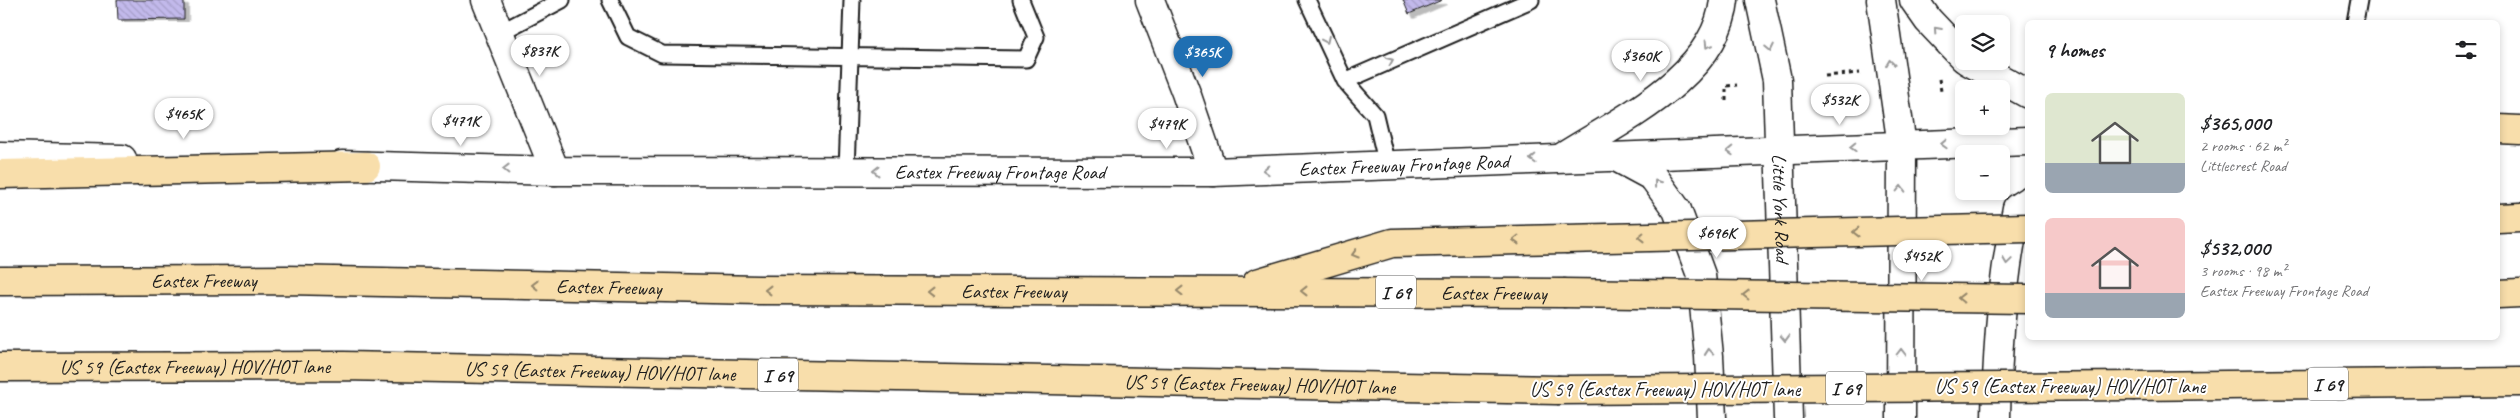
<!DOCTYPE html>
<html lang="en">
<head>
<meta charset="utf-8">
<style>
  body { margin:0; font-family:Caveat,sans-serif; background:#f6f6f6; color:#202124; height:100vh; display:flex; flex-direction:column; font-size:19px; white-space:nowrap }
  * { box-sizing:border-box; margin:0 }
  p { font-size:16px; color:#757577 }
  .icon { flex:none; width:28px; height:28px; fill:none; stroke:currentColor; stroke-width:2; stroke-linecap:round; stroke-linejoin:round }
  .map { position:relative; flex:1; overflow:hidden }
  .panel { position:absolute; left:2025px; top:20px; width:475px; height:320px; display:flex; flex-direction:column; background:#fff; border-radius:8px; box-shadow:0 2px 8px #0003 }
  .panel>* { flex:none }
  .buttons { position:absolute; left:1955px; top:15px; display:grid; gap:10px }
  .buttons a { display:grid; place-items:center; width:55px; height:55px; border-radius:8px; background:#fff; box-shadow:0 2px 8px #0003; font-size:25px }
  .price { position:absolute; translate:-50% -42px; padding:0 11px; border-radius:18px; background:#fff; color:#222; font-size:16px; line-height:32px; filter:drop-shadow(0 1px 2px #0008) }
  .price::after { content:''; position:absolute; left:50%; top:30px; width:15px; height:11px; margin-left:-8px; background:inherit; clip-path:polygon(0 0,100% 0,50% 100%) }
  .price.selected { background:#1f6fb2; color:#fff }
  ul { padding:0; list-style:none }
  li { display:flex; align-items:center; gap:15px; height:125px; padding:0 20px }
  li span { display:grid; place-items:center; flex:none; width:140px; height:100px; border-radius:8px; color:#555 }
  li>.icon { margin-inline-start:auto }
  span .icon { width:60px; height:60px; fill:#fffc; stroke-width:1 }
  li b { font-size:21px }
  h2 { display:flex; justify-content:space-between; align-items:center; height:60px; padding:0 20px; font-size:21px }
  .map>svg:first-child { display:block }
  .building { fill:url(#building-back-hatch); stroke:#1c1c1c; filter:url(#shadow) }
  .lines { fill:none; stroke-linecap:round; stroke-linejoin:round }
  .lane-casing { stroke:#1c1c1c; stroke-width:19 }
  .street-casing { stroke:#1c1c1c; stroke-width:31 }
  .secondary-casing { stroke:#1c1c1c; stroke-width:31 }
  .highway-casing { stroke:#1c1c1c; stroke-width:31 }
  .path { stroke:#1c1c1c; stroke-width:3; stroke-dasharray:4 4; stroke-linecap:butt }
  .lane { stroke:#fff; stroke-width:15 }
  .street { stroke:#fff; stroke-width:28 }
  .secondary { stroke:#fff; stroke-width:28 }
  .highway { stroke:#f8deab; stroke-width:28 }
  .highway-bridge-casing { stroke:#1c1c1c; stroke-width:31; stroke-linecap:butt }
  .highway-bridge { stroke:#f8deab; stroke-width:28 }
  .oneway { stroke:#999 }
  .oneway2 { stroke:#95876b }
  .labels { text-anchor:middle; stroke-width:4; stroke-linejoin:round; paint-order:stroke }
  .shield { fill:#fff; stroke:#606060; stroke-width:1 }
  .shield-label { font-size:19px; font-weight:bold; fill:#1c1c1c }
  .street-label { font-size:20px; fill:#1c1c1c; stroke:#fff }
</style>
</head>
<body>
<div class="map">
<svg width="2520" height="418" viewBox="0 0 2520 418">
  <defs>
    <pattern id="building-back-hatch" width="6" height="6" patternUnits="userSpaceOnUse" patternTransform="scale(1.25)"><rect width="6" height="6" fill="#c2b9eb"/><path d="M-1 5l2 2M0 0l6 6M5-1l2 2" fill="none" stroke="#a69ec9"/></pattern>
    <filter id="shadow"><feDropShadow dx="4.5" dy="4.5" stdDeviation="0" flood-color="#0004"/></filter>
  </defs>
  <rect width="100%" height="100%" fill="#fff"/>
  <filter id="ink" filterUnits="userSpaceOnUse"><feTurbulence type="fractalNoise" baseFrequency=".02" numOctaves="2"/><feDisplacementMap in="SourceGraphic" scale="10" xChannelSelector="R" yChannelSelector="G"/><feConvolveMatrix kernelMatrix="1 2 1 2 8 2 1 2 1" color-interpolation-filters="sRGB"/></filter>
  <g filter="url(#ink)">
    <!-- building -->
    <path class="building" d="M 117,0 L 184,0 L 184,19 L 118,20 Z
      M 1403,0 L 1442,0 L 1409,14 Z"/>
    <g class="lines">
      <defs>
        <path id="lane" d="M 610,0 L 628,37 L 662,54 L 1026,59 L 1036,37 L 1021,0
          M 1307,0 L 1345,81 L 1375,115 L 1387,165
          M 2355,22 L 2359,0
          M 499,33 L 562,0
          M 1345,81 L 1531,0
          M 846,171 L 852,0"/>
        <path id="street" d="M 486,0 L 555,171
          M 1150,0 L 1186,93 L 1213,172"/>
        <g id="secondary">
          <path id="s1" d="M 1760,0 L 1777,80 L 1788,418"/>
          <path d="M 1881,0 L 1902,146 L 1901,418"/>
          <path d="M 1914,0 L 1928,20 L 1964,58"/>
          <path d="M 1968,61 L 2028,94"/>
          <path d="M 0,156 L 122,159"/>
          <path d="M 1616,157 L 1653,177 L 1677,210 L 1701,275 L 1709,356 L 1712,418"/>
          <path d="M 1561,158 C 1619,121 1717,76 1724,0"/>
          <path id="s2" d="M 342,165 L 555,171 L 1213,172 L 2028,141"/>
          <path d="M 1996,418 C 1997,346 2002,279 2017,208 L 2028,201"/>
        </g>
        <g id="highway">
          <path d="M 2498,129 L 2520,130"/>
          <path d="M 0,174 L 366,166"/>
          <path d="M 2498,218 L 2520,217"/>
          <path id="s3" d="M 0,281 L 286,280 L 759,290 L 1563,293"/>
          <path d="M 1257,283 L 1392,243 L 1565,239"/>
          <path d="M 2498,294 L 2520,293"/>
          <path id="s4" d="M 0,367 L 344,366 L 1557,390"/>
          <path d="M 2135,386 L 2520,382"/>
        </g>
      </defs>
      <!-- lane casing -->
      <use href="#lane" class="lane-casing"/>
      <!-- street casing -->
      <use href="#street" class="street-casing"/>
      <!-- secondary casing -->
      <use href="#secondary" class="secondary-casing"/>
      <!-- highway casing -->
      <use href="#highway" class="highway-casing"/>
      <!-- path -->
      <path class="path" d="M 1825,76 L 1860,73
        M 1939,79 L 1941,91
        M 1726,101 L 1726,86 L 1737,85"/>
      <!-- lane -->
      <use href="#lane" class="lane"/>
      <!-- street -->
      <use href="#street" class="street"/>
      <!-- secondary -->
      <use href="#secondary" class="secondary"/>
      <!-- highway -->
      <use href="#highway" class="highway"/>
      <defs>
        <path id="highway-bridge" d="M 1565,239 L 2028,228
          M 1563,293 L 2028,299
          M 1557,390 L 2135,386"/>
      </defs>
      <!-- highway-bridge casing -->
      <use href="#highway-bridge" class="highway-bridge-casing"/>
      <!-- highway-bridge -->
      <use href="#highway-bridge" class="highway-bridge"/>
    </g>
    <!-- one-way arrows -->
    <defs><path id="oneway-chevron" d="M-2-3.5L2.5 0L-2 3.5" fill="none" stroke-width="1.6" stroke-linecap="round" stroke-linejoin="round" transform="scale(1.25)"/></defs>
    <g class="oneway">
      <use href="#oneway-chevron" transform="translate(1937 30) rotate(-132)"/>
      <use href="#oneway-chevron" transform="translate(1326 40) rotate(65)"/>
      <use href="#oneway-chevron" transform="translate(1708 45) rotate(122)"/>
      <use href="#oneway-chevron" transform="translate(1770 48) rotate(78)"/>
      <use href="#oneway-chevron" transform="translate(1390 61) rotate(-23)"/>
      <use href="#oneway-chevron" transform="translate(1890 63) rotate(-98)"/>
      <use href="#oneway-chevron" transform="translate(1944 144) rotate(178)"/>
      <use href="#oneway-chevron" transform="translate(1853 147) rotate(178)"/>
      <use href="#oneway-chevron" transform="translate(1730 151) rotate(178)"/>
      <use href="#oneway-chevron" transform="translate(1533 159) rotate(178)"/>
      <use href="#oneway-chevron" transform="translate(506 169) rotate(-179)"/>
      <use href="#oneway-chevron" transform="translate(1266 170) rotate(178)"/>
      <use href="#oneway-chevron" transform="translate(876 171) rotate(180)"/>
      <use href="#oneway-chevron" transform="translate(1657 183) rotate(-128)"/>
      <use href="#oneway-chevron" transform="translate(1901 189) rotate(-89)"/>
      <use href="#oneway-chevron" transform="translate(2007 261) rotate(98)"/>
      <use href="#oneway-chevron" transform="translate(1785 338) rotate(88)"/>
      <use href="#oneway-chevron" transform="translate(1709 352) rotate(-95)"/>
      <use href="#oneway-chevron" transform="translate(1901 352) rotate(-90)"/>
    </g>
    <g class="oneway2">
      <use href="#oneway-chevron" transform="translate(1856 232) rotate(179)"/>
      <use href="#oneway-chevron" transform="translate(1641 237) rotate(179)"/>
      <use href="#oneway-chevron" transform="translate(1516 240) rotate(179)"/>
      <use href="#oneway-chevron" transform="translate(1355 254) rotate(164)"/>
      <use href="#oneway-chevron" transform="translate(535 285) rotate(-179)"/>
      <use href="#oneway-chevron" transform="translate(768 290) rotate(-180)"/>
      <use href="#oneway-chevron" transform="translate(930 291) rotate(-180)"/>
      <use href="#oneway-chevron" transform="translate(1180 291) rotate(-180)"/>
      <use href="#oneway-chevron" transform="translate(1304 291) rotate(-180)"/>
      <use href="#oneway-chevron" transform="translate(1746 295) rotate(-179)"/>
      <use href="#oneway-chevron" transform="translate(1961 298) rotate(-179)"/>
    </g>
  </g>
  <g class="labels">
    <!-- shield labels -->
    <g class="shield">
      <rect x="1376" y="275.5" width="40" height="33" rx="4"/>
      <rect x="758" y="358.5" width="40" height="33" rx="4"/>
      <rect x="2308" y="367.5" width="40" height="33" rx="4"/>
      <rect x="1826" y="371.5" width="40" height="33" rx="4"/>
    </g>
    <g class="shield-label">
      <text x="1396" y="299">I 69</text>
      <text x="778" y="382">I 69</text>
      <text x="2328" y="391">I 69</text>
      <text x="1846" y="395">I 69</text>
    </g>
    <!-- street labels -->
    <g class="street-label">
      <text dy="7" stroke="none"><textPath href="#s2" startOffset="1062">Eastex Freeway Frontage Road</textPath></text>
      <text dy="7" stroke="none"><textPath href="#s2" startOffset="658">Eastex Freeway Frontage Road</textPath></text>
      <text dy="7" stroke="none"><textPath href="#s1" startOffset="210">Little York Road</textPath></text>
      <text dy="7" stroke="none"><textPath href="#s3" startOffset="204">Eastex Freeway</textPath></text>
      <text dy="7" stroke="none"><textPath href="#s3" startOffset="609">Eastex Freeway</textPath></text>
      <text dy="7" stroke="none"><textPath href="#s3" startOffset="1014">Eastex Freeway</textPath></text>
      <text dy="7" stroke="none"><textPath href="#s3" startOffset="1494">Eastex Freeway</textPath></text>
      <text dy="7" stroke="none"><textPath href="#s4" startOffset="195">US 59 (Eastex Freeway) HOV/HOT lane</textPath></text>
      <text dy="7" stroke="none"><textPath href="#s4" startOffset="600">US 59 (Eastex Freeway) HOV/HOT lane</textPath></text>
      <text dy="7" stroke="none"><textPath href="#s4" startOffset="1260">US 59 (Eastex Freeway) HOV/HOT lane</textPath></text>
      <text x="2070" y="393">US 59 (Eastex Freeway) HOV/HOT lane</text>
      <text x="1665" y="396">US 59 (Eastex Freeway) HOV/HOT lane</text>
    </g>
  </g>
</svg>
<div class="buttons">
<a><svg class="icon" aria-label="layers" viewBox="0 0 24 24"><path d="M12 4l9 5-9 5-9-5zM3 14l9 5 9-5"/></svg></a>
<a>+</a>
<a>−</a>
</div>
<b class="price" style="left:540px;top:77px">$837K</b>
<b class="price selected" style="left:1203px;top:78px">$365K</b>
<b class="price" style="left:1641px;top:82px">$360K</b>
<b class="price" style="left:1840px;top:126px">$532K</b>
<b class="price" style="left:184px;top:140px">$465K</b>
<b class="price" style="left:461px;top:147px">$471K</b>
<b class="price" style="left:1167px;top:150px">$479K</b>
<b class="price" style="left:1717px;top:259px">$696K</b>
<b class="price" style="left:1922px;top:282px">$452K</b>
<section class="panel">
<h2>9 homes<svg class="icon" aria-label="filters" viewBox="0 0 24 24"><path d="M4 7h16M4 17h16"/><circle cx="9" cy="7" r="2"/><circle cx="15" cy="17" r="2"/></svg></h2>
<ul>
<li><span style="background:linear-gradient(#dfe7d0 70%,#9aa5b1 0)"><svg class="icon" aria-label="home" viewBox="0 0 24 24"><path d="M3 11l9-7 9 7M6 9v11h12V9"/></svg></span><div><b>$365,000</b><p>2 rooms · 62 m²</p><p>Littlecrest Road</p></div></li>
<li><span style="background:linear-gradient(#f6c9c9 75%,#9aa5b1 0)"><svg class="icon" aria-label="home" viewBox="0 0 24 24"><path d="M3 11l9-7 9 7M6 9v11h12V9"/></svg></span><div><b>$532,000</b><p>3 rooms · 98 m²</p><p>Eastex Freeway Frontage Road</p></div></li>
</ul>
</section>
</div>
</body>
</html>
